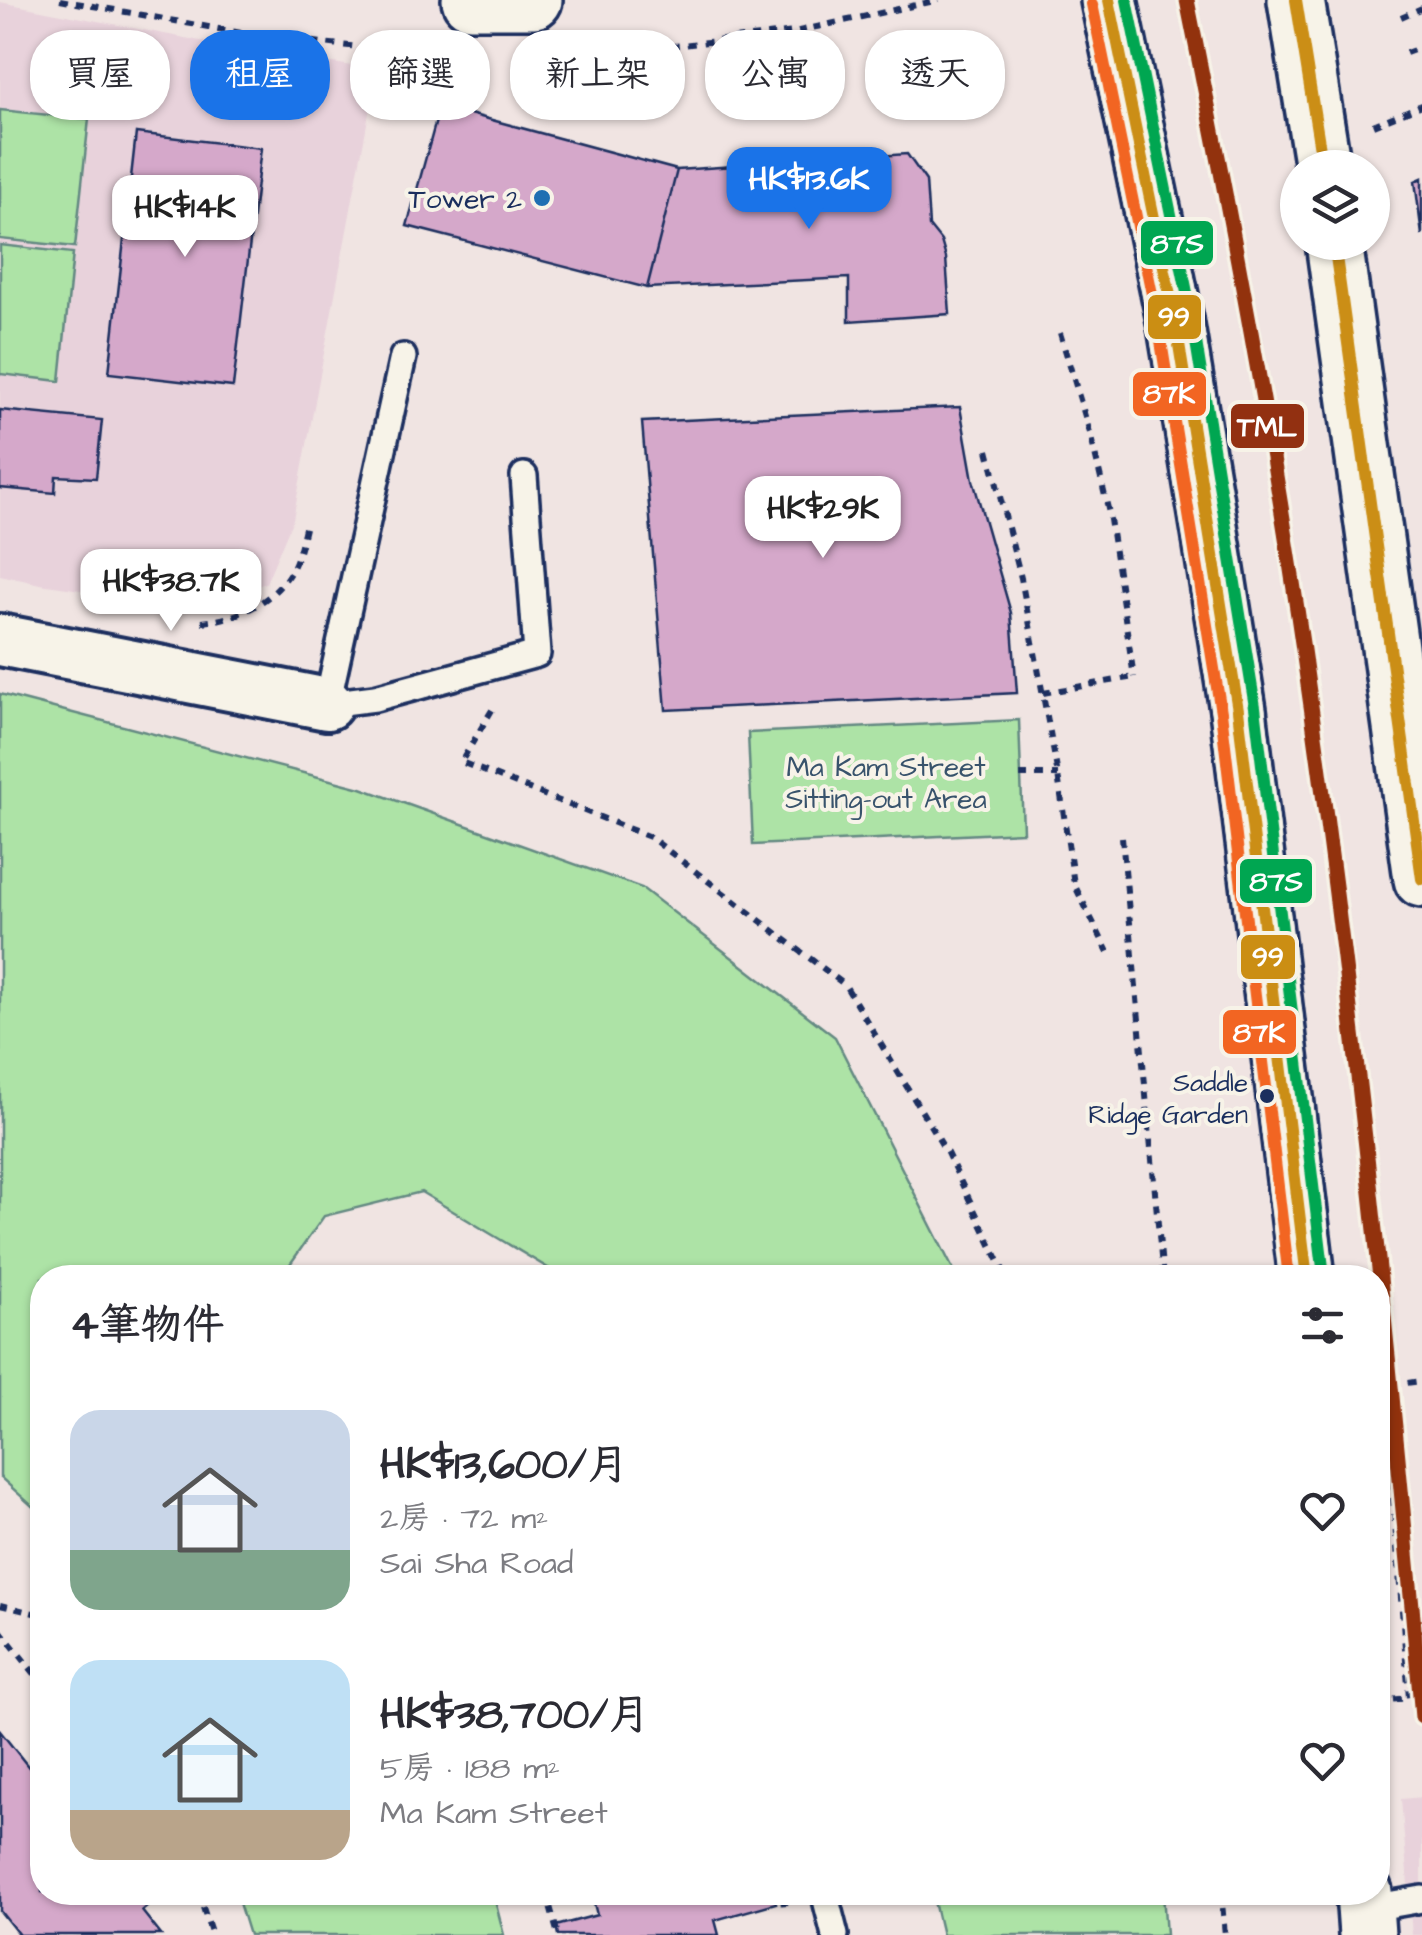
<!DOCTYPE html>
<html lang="zh-TW">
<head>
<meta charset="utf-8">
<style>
  body { margin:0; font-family:"Architects Daughter","LXGW WenKai TC",sans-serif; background:#f2f2f3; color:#2b2b33; height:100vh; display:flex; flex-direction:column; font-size:38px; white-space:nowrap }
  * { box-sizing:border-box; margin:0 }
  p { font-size:32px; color:#7c7c81 }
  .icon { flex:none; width:55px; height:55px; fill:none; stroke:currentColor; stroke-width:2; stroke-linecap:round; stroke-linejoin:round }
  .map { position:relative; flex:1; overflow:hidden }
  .details { position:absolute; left:30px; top:1265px; width:1360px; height:640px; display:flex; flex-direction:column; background:#fff; border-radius:40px; box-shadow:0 2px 8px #0004 }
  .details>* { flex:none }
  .guide { position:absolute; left:30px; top:30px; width:1362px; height:90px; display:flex; gap:20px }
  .fabs { position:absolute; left:1280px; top:150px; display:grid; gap:20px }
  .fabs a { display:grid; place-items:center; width:110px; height:110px; border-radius:50%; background:#fff; box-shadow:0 2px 8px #0004; font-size:50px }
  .price { position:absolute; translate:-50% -85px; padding:0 22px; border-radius:20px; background:#fff; color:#222; font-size:32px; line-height:65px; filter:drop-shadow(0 2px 5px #0008) }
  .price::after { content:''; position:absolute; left:50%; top:60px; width:30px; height:22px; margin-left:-15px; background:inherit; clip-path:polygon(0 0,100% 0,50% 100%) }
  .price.current { background:#1a73e8; color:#fff }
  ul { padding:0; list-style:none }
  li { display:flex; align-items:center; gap:30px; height:250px; padding:0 40px }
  li span { display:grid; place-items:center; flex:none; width:280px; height:200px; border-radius:30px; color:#555 }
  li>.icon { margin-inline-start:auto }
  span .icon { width:120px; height:120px; fill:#fffc; stroke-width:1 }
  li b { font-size:42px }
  h2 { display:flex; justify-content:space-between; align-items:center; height:120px; padding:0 40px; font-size:42px }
  .pill { padding:0 35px; border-radius:40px; background:#fff; box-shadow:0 2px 8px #0004; font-size:35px; line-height:90px }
  .pill.current { background:#1a73e8; color:#fff }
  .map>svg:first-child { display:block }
  .built { fill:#e8d2db }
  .green { fill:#ade3a6; stroke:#648982; stroke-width:2.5 }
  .building { fill:#d5a8ca; stroke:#1b2f5e; stroke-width:2.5 }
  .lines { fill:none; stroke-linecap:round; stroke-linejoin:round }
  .service-casing { stroke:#1b2f5e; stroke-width:32 }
  .minor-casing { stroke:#1b2f5e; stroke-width:58 }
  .secondary-casing { stroke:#1b2f5e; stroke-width:62 }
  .path { stroke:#1b2f5e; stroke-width:6; stroke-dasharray:8 8; stroke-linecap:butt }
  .service { stroke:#f7f3e8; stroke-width:25 }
  .minor { stroke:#f7f3e8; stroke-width:50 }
  .secondary { stroke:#f7f3e8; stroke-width:55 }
  .path-bridge { stroke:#1b2f5e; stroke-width:6; stroke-dasharray:8 8; stroke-linecap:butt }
  .bus-1-casing { stroke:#f7f3e8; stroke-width:20 }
  .bus-2-casing { stroke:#f7f3e8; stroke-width:20 }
  .bus-3-casing { stroke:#f7f3e8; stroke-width:20 }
  .bus-1 { stroke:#cb8e13; stroke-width:12 }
  .bus-2 { stroke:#f26522; stroke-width:12 }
  .bus-3 { stroke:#00a651; stroke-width:12 }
  .metro-1-casing { stroke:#f7f3e8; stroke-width:22 }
  .metro-1 { stroke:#923011; stroke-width:15 }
  .poi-dot { fill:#1f6fb2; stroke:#f7f3e8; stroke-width:4 }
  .bus-dot { fill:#1b2f5e; stroke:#f7f3e8; stroke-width:4 }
  .labels { text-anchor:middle; stroke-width:8; stroke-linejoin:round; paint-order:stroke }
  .bus-label { font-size:26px; fill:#1b2f5e; stroke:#f7f3e8; text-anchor:end }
  .poi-label { font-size:28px; fill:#1b2f5e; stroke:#f7f3e8; text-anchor:end }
  .park-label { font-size:28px; fill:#38536c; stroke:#f7f3e8 }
  .line-badge { stroke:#f7f3e8; stroke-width:4 }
  .badge-label { font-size:28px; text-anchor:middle; font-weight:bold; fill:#fff }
</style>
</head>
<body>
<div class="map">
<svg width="1422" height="1935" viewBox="0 0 1422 1935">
  <rect width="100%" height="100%" fill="#f0e4e2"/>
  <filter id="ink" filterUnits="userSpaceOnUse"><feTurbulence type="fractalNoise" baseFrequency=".01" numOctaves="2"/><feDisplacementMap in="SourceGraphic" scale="20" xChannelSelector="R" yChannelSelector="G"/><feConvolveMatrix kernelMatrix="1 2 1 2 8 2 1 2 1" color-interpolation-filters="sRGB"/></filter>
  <g filter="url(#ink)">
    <!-- built -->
    <path class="built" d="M 0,2 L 226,46 L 377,70 L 293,519 L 266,583 L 195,607 L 40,584 L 0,575 Z
      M 1422,1797 L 1422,1935 L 1412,1935 L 1401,1799 Z"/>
    <!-- green -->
    <path class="green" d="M 0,110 L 89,119 L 75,247 L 0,239 Z
      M 0,245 L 73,253 L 60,381 L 0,374 Z
      M 0,694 L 361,788 L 642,888 L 835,1037 L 957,1277 L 563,1277 L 421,1192 L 324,1216 L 281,1277 L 42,1278 L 42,1515 L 0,1477 Z
      M 1019,720 L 1023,832 L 753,845 L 748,733 Z
      M 236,1893 L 493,1893 L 504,1935 L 249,1935 Z
      M 932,1893 L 1163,1893 L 1166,1935 L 942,1935 Z"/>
    <!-- building -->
    <path class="building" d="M 440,106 L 677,170 L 647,288 L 407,226 Z
      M 136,133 L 261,148 L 233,387 L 109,373 Z
      M 907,154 L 926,181 L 929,226 L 941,241 L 946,258 L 950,314 L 849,321 L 849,278 L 647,288 L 677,170 Z
      M 1422,178 L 1422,235 L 1415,181 Z
      M 960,407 L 973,480 L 1011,613 L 1017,693 L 666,710 L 642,422 Z
      M 0,410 L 102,420 L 96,478 L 56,476 L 55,493 L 0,488 Z
      M 0,1731 L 42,1784 L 42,1892 L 165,1892 L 142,1911 L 161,1935 L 19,1935 L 0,1911 Z
      M 591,1892 L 773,1892 L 776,1903 L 715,1920 L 719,1935 L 558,1935 L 556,1926 L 597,1915 Z"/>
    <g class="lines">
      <defs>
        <path id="service" d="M 403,357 L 327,704 L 375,698 L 537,654 L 524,476
          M 824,1892 L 835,1935
          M 1365,1909 L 1422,1899"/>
        <path id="minor" d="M 0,640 L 327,704"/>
        <path id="secondary" d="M 470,0 L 534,0
          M 1109,0 L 1175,320 L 1210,532 L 1238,710 L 1307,1278
          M 1296,0 L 1323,168
          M 1334,242 L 1422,879
          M 1364,1892 L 1367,1935"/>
      </defs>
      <!-- service casing -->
      <use href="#service" class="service-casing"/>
      <!-- minor casing -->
      <use href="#minor" class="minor-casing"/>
      <!-- secondary casing -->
      <use href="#secondary" class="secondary-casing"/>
      <!-- path -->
      <path class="path" d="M 60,0 L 252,35 L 411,53 L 452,53
        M 1401,17 L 1422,8
        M 559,51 L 656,48 L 794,32 L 939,0
        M 1406,53 L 1422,47
        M 1373,125 L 1422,105
        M 1060,333 L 1090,433 L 1109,513 L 1134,677
        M 988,450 L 1021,578 L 1058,775 L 1074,884 L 1108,952
        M 202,622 C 237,619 272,603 291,571 C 299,558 302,539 306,524
        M 492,710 L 461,762 L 650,837 L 845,985 L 947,1153 L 1007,1278
        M 1020,775 L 1058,775
        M 1122,837 L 1163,1278
        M 0,1605 L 42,1615
        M 0,1630 L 42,1683
        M 1378,1701 L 1409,1698 L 1384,1386 L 1422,1381
        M 198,1892 L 212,1935
        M 546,1892 L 558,1935
        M 773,1892 L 776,1903 L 787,1902
        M 1221,1892 L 1225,1935
        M 864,1894 L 883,1892"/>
      <!-- service -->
      <use href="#service" class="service"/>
      <!-- minor -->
      <use href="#minor" class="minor"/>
      <!-- secondary -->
      <use href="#secondary" class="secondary"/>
      <!-- path-bridge -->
      <path class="path-bridge" d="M 1043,693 L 1134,677"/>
      <defs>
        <path id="bus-1" d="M 1109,0 L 1175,320 L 1238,710 L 1307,1278
          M 1296,0 L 1323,168
          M 1334,242 L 1422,879"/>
        <path id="bus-2" d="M 1092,4 L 1158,323 L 1221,712 L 1289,1278"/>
        <path id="bus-3" d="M 1127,0 L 1192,317 L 1255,707 L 1324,1276"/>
      </defs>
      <!-- bus-1 casing -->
      <use href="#bus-1" class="bus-1-casing"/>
      <!-- bus-2 casing -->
      <use href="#bus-2" class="bus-2-casing"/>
      <!-- bus-3 casing -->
      <use href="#bus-3" class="bus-3-casing"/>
      <!-- bus-1 -->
      <use href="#bus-1" class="bus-1"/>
      <!-- bus-2 -->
      <use href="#bus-2" class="bus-2"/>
      <!-- bus-3 -->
      <use href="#bus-3" class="bus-3"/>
      <defs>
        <path id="metro-1" d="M 1187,0 C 1230,214 1271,428 1302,643 C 1354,1000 1390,1358 1422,1717"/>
      </defs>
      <!-- metro-1 casing -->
      <use href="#metro-1" class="metro-1-casing"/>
      <!-- metro-1 -->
      <use href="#metro-1" class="metro-1"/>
    </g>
  </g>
  <!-- markers -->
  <circle class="poi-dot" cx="542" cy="198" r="10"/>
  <circle class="bus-dot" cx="1267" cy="1096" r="9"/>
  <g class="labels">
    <!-- bus labels -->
    <g class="bus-label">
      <text x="1248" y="1091">Saddle<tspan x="1248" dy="32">Ridge Garden</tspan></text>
    </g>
    <!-- poi labels -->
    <g class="poi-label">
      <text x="522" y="208">Tower 2</text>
    </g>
    <!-- park labels -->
    <g class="park-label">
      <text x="886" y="776">Ma Kam Street<tspan x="886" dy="32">Sitting-out Area</tspan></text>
    </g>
  </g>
  <g class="line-badge">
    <rect x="1139" y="219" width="76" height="48" rx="10" fill="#00a651"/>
    <rect x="1146" y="293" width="57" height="48" rx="10" fill="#cb8e13"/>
    <rect x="1131" y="370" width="77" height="48" rx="10" fill="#f26522"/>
    <rect x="1229" y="402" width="77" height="48" rx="10" fill="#923011"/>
    <rect x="1238" y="857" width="76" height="48" rx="10" fill="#00a651"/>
    <rect x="1239" y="933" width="58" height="48" rx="10" fill="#cb8e13"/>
    <rect x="1221" y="1008" width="77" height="48" rx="10" fill="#f26522"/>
  </g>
  <g class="badge-label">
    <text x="1177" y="253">87S</text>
    <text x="1174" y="326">99</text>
    <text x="1169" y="403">87K</text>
    <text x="1267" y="436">TML</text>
    <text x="1276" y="891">87S</text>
    <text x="1268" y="966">99</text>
    <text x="1259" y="1042">87K</text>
  </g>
</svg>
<div class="fabs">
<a><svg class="icon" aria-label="layers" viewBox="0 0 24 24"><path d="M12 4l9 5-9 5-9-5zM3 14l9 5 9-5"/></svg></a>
</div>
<b class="price current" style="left:809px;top:232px">HK$13.6K</b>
<b class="price" style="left:185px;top:260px">HK$14K</b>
<b class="price" style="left:823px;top:561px">HK$29K</b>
<b class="price" style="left:171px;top:634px">HK$38.7K</b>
<div class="guide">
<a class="pill">買屋</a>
<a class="pill current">租屋</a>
<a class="pill">篩選</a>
<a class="pill">新上架</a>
<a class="pill">公寓</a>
<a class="pill">透天</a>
</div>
<section class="details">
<h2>4筆物件<svg class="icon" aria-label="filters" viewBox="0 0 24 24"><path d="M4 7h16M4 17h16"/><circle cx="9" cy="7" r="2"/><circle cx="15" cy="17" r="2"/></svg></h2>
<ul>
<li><span style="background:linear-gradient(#c9d6e8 70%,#7fa58c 0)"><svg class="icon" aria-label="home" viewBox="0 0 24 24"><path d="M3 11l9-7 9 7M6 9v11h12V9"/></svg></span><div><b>HK$13,600/月</b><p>2房 · 72 m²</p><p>Sai Sha Road</p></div><svg class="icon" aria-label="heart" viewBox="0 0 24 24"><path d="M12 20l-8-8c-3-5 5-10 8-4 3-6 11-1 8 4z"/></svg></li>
<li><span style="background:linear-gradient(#bfe0f5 75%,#b9a48a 0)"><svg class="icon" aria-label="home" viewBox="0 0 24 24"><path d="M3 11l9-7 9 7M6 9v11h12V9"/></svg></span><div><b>HK$38,700/月</b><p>5房 · 188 m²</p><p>Ma Kam Street</p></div><svg class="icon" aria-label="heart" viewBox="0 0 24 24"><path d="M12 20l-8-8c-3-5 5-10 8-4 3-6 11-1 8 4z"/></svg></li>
</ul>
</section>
</div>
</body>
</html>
